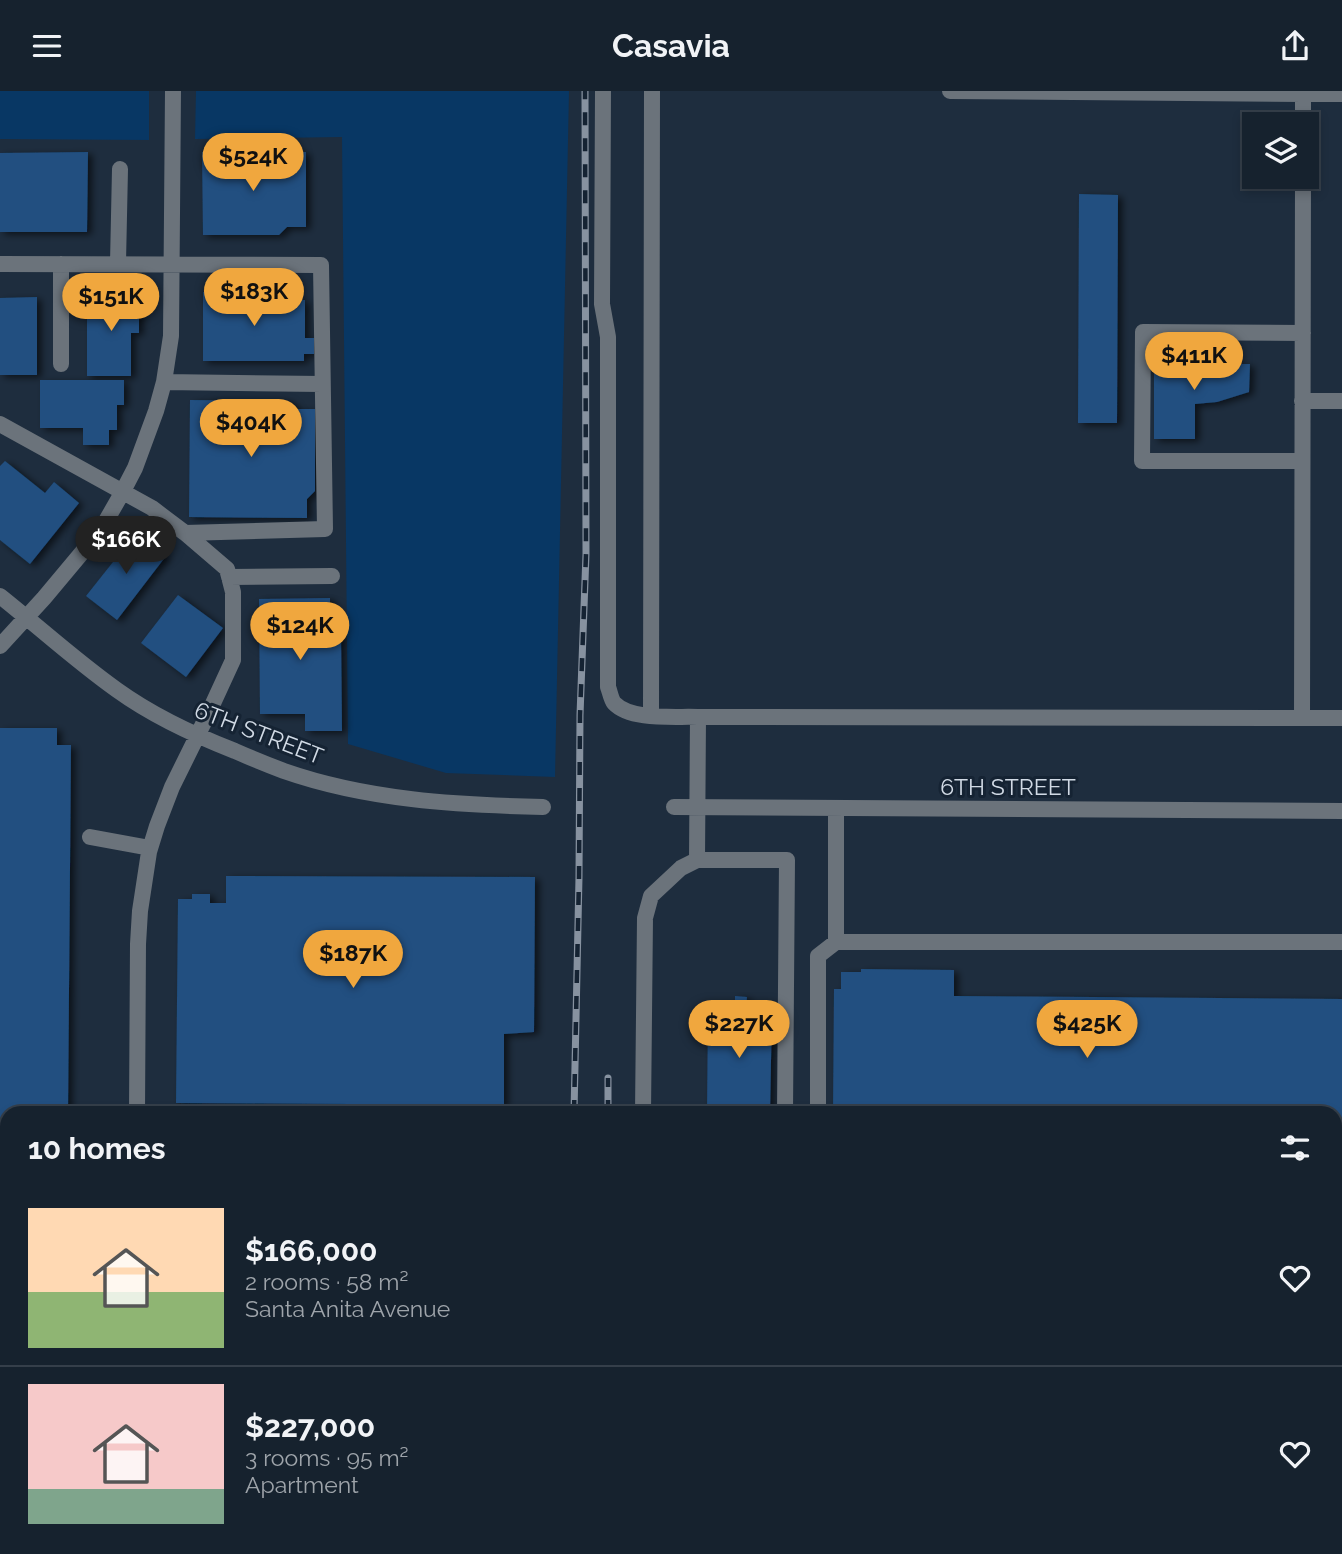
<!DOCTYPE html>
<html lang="en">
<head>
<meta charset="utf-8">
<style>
  body { margin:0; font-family:Raleway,sans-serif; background:#1f2a36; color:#f1f3f6; height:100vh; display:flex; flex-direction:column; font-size:26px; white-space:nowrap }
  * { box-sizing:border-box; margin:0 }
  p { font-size:23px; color:#9ea4aa }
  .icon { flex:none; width:38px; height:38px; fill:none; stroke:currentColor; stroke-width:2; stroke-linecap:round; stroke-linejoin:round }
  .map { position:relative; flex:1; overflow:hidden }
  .side { position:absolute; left:0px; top:1015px; width:1342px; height:448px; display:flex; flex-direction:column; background:#16222e; border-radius:21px 21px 0 0; box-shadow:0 4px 10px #0003,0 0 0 2px #353f4a }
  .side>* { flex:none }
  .buttons { position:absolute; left:1242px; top:21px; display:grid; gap:14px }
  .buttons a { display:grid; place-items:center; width:77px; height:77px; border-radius:0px; background:#16222e; box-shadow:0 4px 10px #0003,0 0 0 2px #353f4a; font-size:35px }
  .price { position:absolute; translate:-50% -60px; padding:0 16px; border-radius:24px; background:#f0a73e; color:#111; font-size:23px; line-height:46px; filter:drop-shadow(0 2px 4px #0008) }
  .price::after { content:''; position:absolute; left:50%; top:42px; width:21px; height:16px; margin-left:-10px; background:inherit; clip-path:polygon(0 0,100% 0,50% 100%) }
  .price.on { background:#222; color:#fff }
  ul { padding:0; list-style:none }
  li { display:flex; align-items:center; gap:21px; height:175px; padding:0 28px }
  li+li { border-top:2px solid #353f4a }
  li span { display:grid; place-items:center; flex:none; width:196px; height:140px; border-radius:0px; color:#555 }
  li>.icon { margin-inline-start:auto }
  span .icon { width:84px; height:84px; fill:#fffc; stroke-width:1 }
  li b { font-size:30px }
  h2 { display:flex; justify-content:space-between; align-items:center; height:84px; padding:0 28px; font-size:30px }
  header { display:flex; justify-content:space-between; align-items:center; height:91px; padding:0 28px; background:#16222e; font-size:32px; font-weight:700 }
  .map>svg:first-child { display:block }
  .green { fill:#083764 }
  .building { fill:#204f80; filter:url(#shadow) }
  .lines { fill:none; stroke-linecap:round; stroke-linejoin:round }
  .minor { stroke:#6b737b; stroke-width:16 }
  .rail-casing { stroke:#8792a0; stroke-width:7 }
  .rail { stroke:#152333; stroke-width:4.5; stroke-dasharray:13; stroke-linecap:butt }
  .labels { text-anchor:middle; stroke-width:6; stroke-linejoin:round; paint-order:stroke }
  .street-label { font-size:23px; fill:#d1dae5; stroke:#152333 }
</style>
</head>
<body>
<header><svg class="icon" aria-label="menu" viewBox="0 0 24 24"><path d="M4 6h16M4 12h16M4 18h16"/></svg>Casavia<svg class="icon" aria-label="share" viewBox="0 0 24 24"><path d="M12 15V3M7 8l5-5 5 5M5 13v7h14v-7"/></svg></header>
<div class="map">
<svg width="1342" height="1463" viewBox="0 0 1342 1463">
  <defs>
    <filter id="shadow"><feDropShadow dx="4.5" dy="2.5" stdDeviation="3.5" flood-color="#0009"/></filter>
  </defs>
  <rect width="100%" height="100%" fill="#1e2d3e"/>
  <!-- green -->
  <path class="green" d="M 0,0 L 149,0 L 149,49 L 0,48 Z
    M 196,0 L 569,0 L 555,686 L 446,682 L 348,653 L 342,46 L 195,48 Z"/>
  <!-- building -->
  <path class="building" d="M 88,61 L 87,141 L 0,141 L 0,62 Z
    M 202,61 L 306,61 L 306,136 L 287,136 L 279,144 L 203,144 Z
    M 1079,103 L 1118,104 L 1117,332 L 1078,332 Z
    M 203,201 L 279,201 L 287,209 L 305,209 L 305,247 L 314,247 L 314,263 L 304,263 L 304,270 L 203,270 Z
    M 87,203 L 139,203 L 139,242 L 131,242 L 131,285 L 87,285 Z
    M 37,206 L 37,284 L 0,284 L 0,207 Z
    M 1197,253 L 1218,253 L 1218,273 L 1250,273 L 1249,301 L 1217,311 L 1195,313 L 1195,348 L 1154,348 L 1154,278 L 1197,278 Z
    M 40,289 L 124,289 L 124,314 L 117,314 L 117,339 L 109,339 L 109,354 L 83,354 L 83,337 L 40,337 Z
    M 190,309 L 288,310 L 297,318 L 315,318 L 315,400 L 307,408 L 307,427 L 189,426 Z
    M 5,370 L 45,402 L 54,391 L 79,412 L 30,473 L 0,449 L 0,375 Z
    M 136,442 L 166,465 L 117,529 L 86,505 Z
    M 178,504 L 223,537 L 186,586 L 141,552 Z
    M 330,507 L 330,544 L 341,544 L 342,640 L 305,640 L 305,623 L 260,623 L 259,508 Z
    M 0,637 L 57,637 L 57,654 L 71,654 L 68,1022 L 7,1022 L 7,1094 L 0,1094 Z
    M 226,785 L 535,786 L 534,941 L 504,943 L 504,1014 L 176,1012 L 178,808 L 192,808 L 192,803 L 210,803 L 210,812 L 226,812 Z
    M 861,878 L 954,879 L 954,905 L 1342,908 L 1342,1354 L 1335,1354 L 1335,1022 L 833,1022 L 834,898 L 841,898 L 841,881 L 861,881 Z
    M 735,905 L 747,906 L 746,918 L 772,918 L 770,1022 L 707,1022 L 708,918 L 735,918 Z
    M 0,1171 L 7,1171 L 7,1209 L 0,1209 Z
    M 0,1274 L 7,1274 L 7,1313 L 0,1313 Z
    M 292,1456 L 529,1456 L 529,1463 L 292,1463 Z"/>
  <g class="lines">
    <!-- minor -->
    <path class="minor" d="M 603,0 L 602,213 L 608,246 L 608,596 C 610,601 611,608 614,612 C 631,630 675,625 698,626 L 697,769 L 681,777 L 651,805 L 645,827 L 643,1022
      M 950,0 L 1303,3 L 1303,33
      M 1303,3 L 1342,3
      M 118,172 L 120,78
      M 0,173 L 321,174 L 325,438 L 185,442
      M 61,273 L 61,173
      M 164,291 L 322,293
      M 1302,310 L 1342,310
      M 0,333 L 152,417 L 185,442 L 227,478 L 233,501 L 233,569 L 210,619 L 172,696 L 157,735 L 149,761 L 140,820 L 138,853 L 137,1022
      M 1302,370 L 1142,370 L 1143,241 L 1303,242
      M 229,486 L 332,485
      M 0,505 C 39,536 76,570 117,599 C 153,625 194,644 235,660 C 251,667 268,674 284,680 C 367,709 456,714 543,716
      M 0,555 L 44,507 L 90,452 L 106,430 L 122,402 L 135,377 L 156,320 L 164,291 L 171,245 L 173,0
      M 651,625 L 652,0
      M 698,626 L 1342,627
      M 1302,627 L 1303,86
      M 674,716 L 1342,720
      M 90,746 L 150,757
      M 697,769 L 787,769 L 785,1022
      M 836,851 L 836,718
      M 818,1022 L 818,865 L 836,851 L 1342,851
      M 0,1111 L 7,1112
      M 0,1157 L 7,1157
      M 0,1242 L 7,1242
      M 0,1327 L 7,1327
      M 1335,1417 L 1342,1417
      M 0,1444 L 7,1444
      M 135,1456 L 135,1463
      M 227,1463 L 227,1456
      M 781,1463 L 781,1456"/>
    <defs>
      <path id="rail" d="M 574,1022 L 579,786 L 580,624 L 586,463 L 585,0
        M 608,1022 L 608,987
        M 539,1463 L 539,1456
        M 572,1463 L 572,1456
        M 604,1463 L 604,1456"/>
    </defs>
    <!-- rail casing -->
    <use href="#rail" class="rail-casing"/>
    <!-- rail -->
    <use href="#rail" class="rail"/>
  </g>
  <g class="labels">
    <!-- street labels -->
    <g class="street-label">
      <text transform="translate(259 642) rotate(21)" y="8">6TH STREET</text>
      <text x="1008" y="704">6TH STREET</text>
    </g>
  </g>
</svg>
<div class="buttons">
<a><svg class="icon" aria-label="layers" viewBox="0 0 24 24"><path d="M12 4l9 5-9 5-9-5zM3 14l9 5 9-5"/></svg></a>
</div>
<b class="price" style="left:253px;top:102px">$524K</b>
<b class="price" style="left:254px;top:237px">$183K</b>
<b class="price" style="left:111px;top:242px">$151K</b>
<b class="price" style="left:1194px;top:301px">$411K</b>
<b class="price" style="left:251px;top:368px">$404K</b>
<b class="price on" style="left:126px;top:485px">$166K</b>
<b class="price" style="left:300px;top:571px">$124K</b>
<b class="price" style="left:353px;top:899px">$187K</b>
<b class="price" style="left:739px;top:969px">$227K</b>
<b class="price" style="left:1087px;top:969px">$425K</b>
<section class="side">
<h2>10 homes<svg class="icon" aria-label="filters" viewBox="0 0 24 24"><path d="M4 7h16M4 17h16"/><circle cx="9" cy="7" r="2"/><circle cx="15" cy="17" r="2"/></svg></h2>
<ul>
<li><span style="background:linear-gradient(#ffd9b3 60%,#8fb573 0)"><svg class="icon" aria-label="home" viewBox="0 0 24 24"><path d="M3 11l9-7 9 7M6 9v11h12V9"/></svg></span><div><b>$166,000</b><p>2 rooms · 58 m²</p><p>Santa Anita Avenue</p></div><svg class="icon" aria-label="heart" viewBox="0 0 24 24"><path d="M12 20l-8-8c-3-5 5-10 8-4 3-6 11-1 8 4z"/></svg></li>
<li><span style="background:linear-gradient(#f6c9c9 75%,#7fa58c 0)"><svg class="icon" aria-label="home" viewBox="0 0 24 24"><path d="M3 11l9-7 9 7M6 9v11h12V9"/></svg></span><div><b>$227,000</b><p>3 rooms · 95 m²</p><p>Apartment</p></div><svg class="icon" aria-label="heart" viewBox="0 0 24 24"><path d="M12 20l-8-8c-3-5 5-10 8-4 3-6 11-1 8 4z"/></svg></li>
</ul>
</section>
</div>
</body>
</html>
